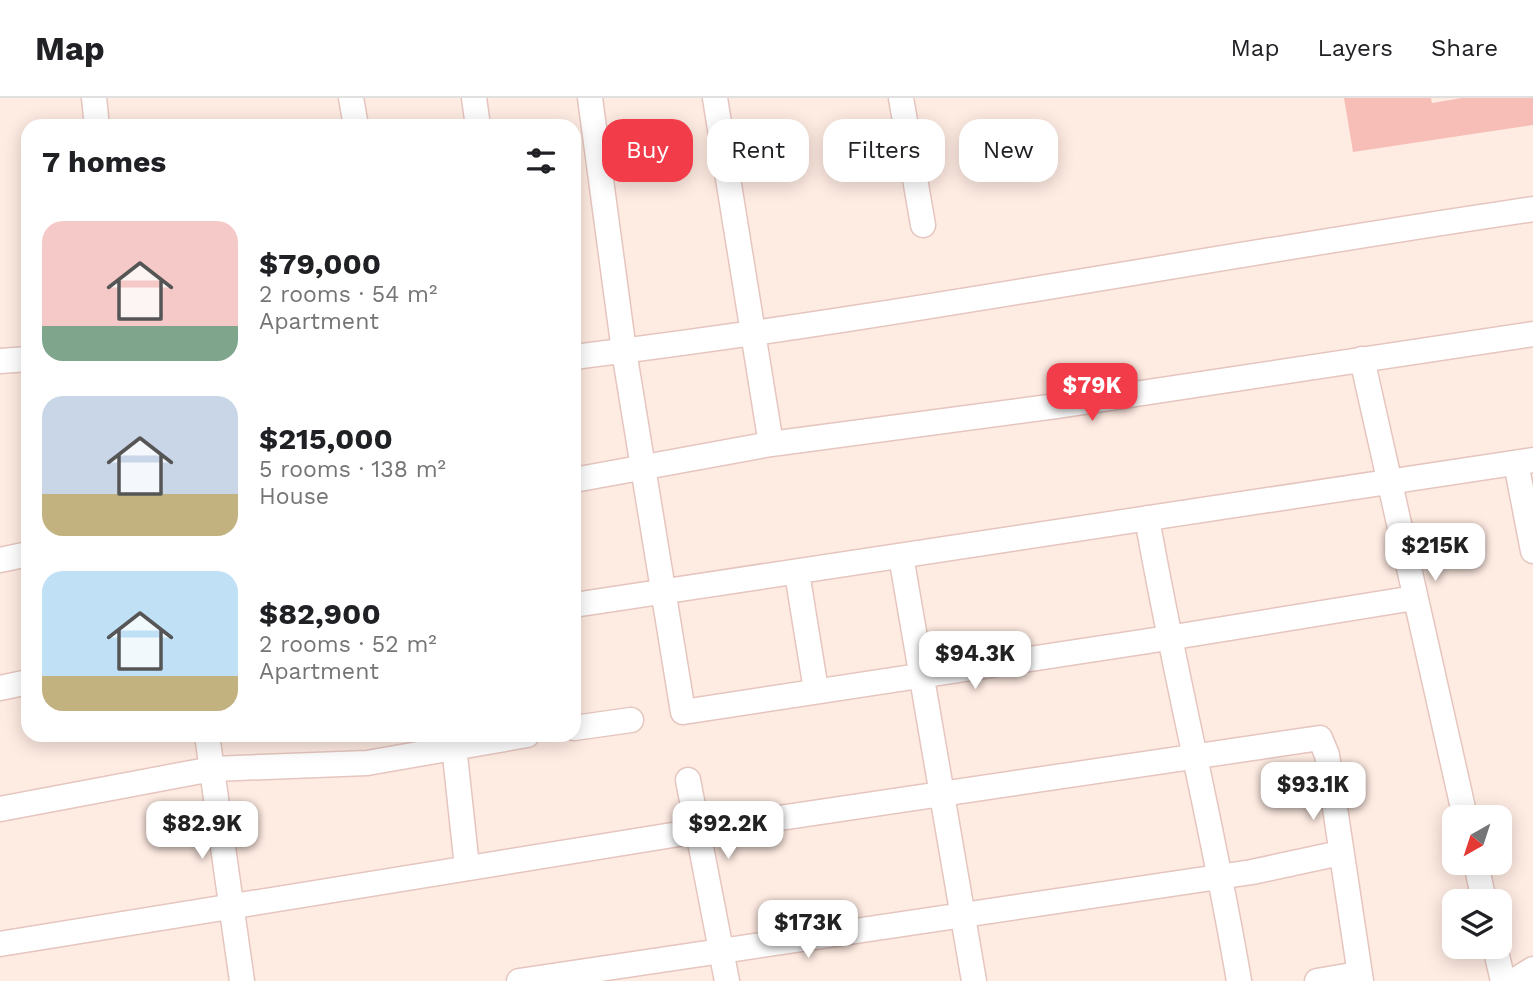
<!DOCTYPE html>
<html lang="en">
<head>
<meta charset="utf-8">
<style>
  body { margin:0; font-family:"Work Sans",sans-serif; background:#f6f6f6; color:#202124; height:100vh; display:flex; flex-direction:column; font-size:26px; white-space:nowrap }
  * { box-sizing:border-box; margin:0 }
  p { font-size:23px; color:#757577 }
  .icon { flex:none; width:38px; height:38px; fill:none; stroke:currentColor; stroke-width:2; stroke-linecap:round; stroke-linejoin:round }
  .map { position:relative; flex:1; overflow:hidden }
  .side { position:absolute; left:21px; top:21px; width:560px; height:623px; display:flex; flex-direction:column; background:#fff; border-radius:21px; box-shadow:0 4px 18px #0003 }
  .side>* { flex:none }
  .guide { position:absolute; left:602px; top:21px; width:665px; height:63px; display:flex; gap:14px }
  .needle { width:46px; rotate:219deg }
  .buttons { position:absolute; left:1442px; top:707px; display:grid; gap:14px }
  .buttons a { display:grid; place-items:center; width:70px; height:70px; border-radius:14px; background:#fff; box-shadow:0 4px 18px #0003; font-size:35px }
  .price { position:absolute; translate:-50% -60px; padding:0 16px; border-radius:14px; background:#fff; color:#222; font-size:23px; line-height:46px; filter:drop-shadow(0 2px 4px #0008) }
  .price::after { content:''; position:absolute; left:50%; top:42px; width:21px; height:16px; margin-left:-10px; background:inherit; clip-path:polygon(0 0,100% 0,50% 100%) }
  .price.current { background:#f33c4a; color:#fff }
  ul { padding:0; list-style:none }
  li { display:flex; align-items:center; gap:21px; height:175px; padding:0 21px }
  li span { display:grid; place-items:center; flex:none; width:196px; height:140px; border-radius:21px; color:#555 }
  li>.icon { margin-inline-start:auto }
  span .icon { width:84px; height:84px; fill:#fffc; stroke-width:1 }
  li b { font-size:30px }
  h2 { display:flex; justify-content:space-between; align-items:center; height:84px; padding:0 21px; font-size:30px }
  .chip { padding:0 24px; border-radius:21px; background:#fff; box-shadow:0 4px 18px #0003; font-size:24px; line-height:63px }
  .chip.current { background:#f33c4a; color:#fff }
  header { display:flex; align-items:center; gap:42px; box-sizing:border-box; height:98px; padding:0 35px; background:#fff; border-bottom:2px solid #e0e0e0 }
  header strong { font-size:33px }
  nav { display:flex; gap:38px; margin-inline-start:auto; font-size:24px }
  .map>svg:first-child { display:block }
  .building { fill:#f6beb7 }
  .lines { fill:none; stroke-linecap:round; stroke-linejoin:round }
  .minor-casing { stroke:#e5c6bf; stroke-width:27 }
  .minor { stroke:#fff; stroke-width:24 }
</style>
</head>
<body>
<header>
<strong>Map</strong>
<nav><a>Map</a><a>Layers</a><a>Share</a></nav>
</header>
<div class="map">
<svg width="1533" height="883" viewBox="0 0 1533 883">
  <rect width="100%" height="100%" fill="#feebe2"/>
  <!-- building -->
  <path class="building" d="M 1344,0 L 1431,0 L 1432,5 L 1462,0 L 1533,0 L 1533,27 L 1353,54 Z"/>
  <g class="lines">
    <defs>
      <path id="minor" d="M 94,0 L 97,28
        M 351,0 L 356,28
        M 474,0 L 478,28
        M 590,0 L 624,253 L 683,614 L 1168,540 L 1414,500
        M 715,0 L 771,346
        M 901,0 L 923,127
        M 574,259 C 895,220 1213,158 1533,111
        M 1362,261 L 1465,719
        M 0,263 L 28,261
        M 1516,365 L 1533,453
        M 574,382 L 771,346 L 1056,308 L 1533,236
        M 1147,420 C 1174,575 1213,728 1239,883
        M 901,458 L 974,883
        M 0,462 L 28,456
        M 797,475 L 816,592
        M 574,507 L 1533,362
        M 0,590 L 28,584
        M 574,630 L 631,622
        M 207,637 L 242,883
        M 454,648 L 467,769
        M 688,682 L 727,883
        M 0,711 L 212,671 L 367,665 L 527,637
        M 1476,765 L 1484,803
        M 0,846 L 759,723 L 1320,640 L 1327,657 L 1361,883
        M 1495,849 L 1503,883
        M 519,883 L 1252,774 L 1340,755
        M 1317,883 L 1358,876
        M 1514,883 L 1533,871"/>
    </defs>
    <!-- minor casing -->
    <use href="#minor" class="minor-casing"/>
    <!-- minor -->
    <use href="#minor" class="minor"/>
  </g>
</svg>
<div class="buttons">
<a><svg class="needle" viewBox="-14 -14 28 28"><path d="M0-13l5 13h-10z" fill="#e53935"/><path d="M0 13l5-13h-10z" fill="#757577"/></svg></a>
<a><svg class="icon" aria-label="layers" viewBox="0 0 24 24"><path d="M12 4l9 5-9 5-9-5zM3 14l9 5 9-5"/></svg></a>
</div>
<b class="price current" style="left:1092px;top:325px">$79K</b>
<b class="price" style="left:1435px;top:485px">$215K</b>
<b class="price" style="left:975px;top:593px">$94.3K</b>
<b class="price" style="left:1313px;top:724px">$93.1K</b>
<b class="price" style="left:202px;top:763px">$82.9K</b>
<b class="price" style="left:728px;top:763px">$92.2K</b>
<b class="price" style="left:808px;top:862px">$173K</b>
<div class="guide">
<a class="chip current">Buy</a>
<a class="chip">Rent</a>
<a class="chip">Filters</a>
<a class="chip">New</a>
</div>
<section class="side">
<h2>7 homes<svg class="icon" aria-label="filters" viewBox="0 0 24 24"><path d="M4 7h16M4 17h16"/><circle cx="9" cy="7" r="2"/><circle cx="15" cy="17" r="2"/></svg></h2>
<ul>
<li><span style="background:linear-gradient(#f6c9c9 75%,#7fa58c 0)"><svg class="icon" aria-label="home" viewBox="0 0 24 24"><path d="M3 11l9-7 9 7M6 9v11h12V9"/></svg></span><div><b>$79,000</b><p>2 rooms · 54 m²</p><p>Apartment</p></div></li>
<li><span style="background:linear-gradient(#c9d6e8 70%,#c2b280 0)"><svg class="icon" aria-label="home" viewBox="0 0 24 24"><path d="M3 11l9-7 9 7M6 9v11h12V9"/></svg></span><div><b>$215,000</b><p>5 rooms · 138 m²</p><p>House</p></div></li>
<li><span style="background:linear-gradient(#bfe0f5 75%,#c2b280 0)"><svg class="icon" aria-label="home" viewBox="0 0 24 24"><path d="M3 11l9-7 9 7M6 9v11h12V9"/></svg></span><div><b>$82,900</b><p>2 rooms · 52 m²</p><p>Apartment</p></div></li>
</ul>
</section>
</div>
</body>
</html>
